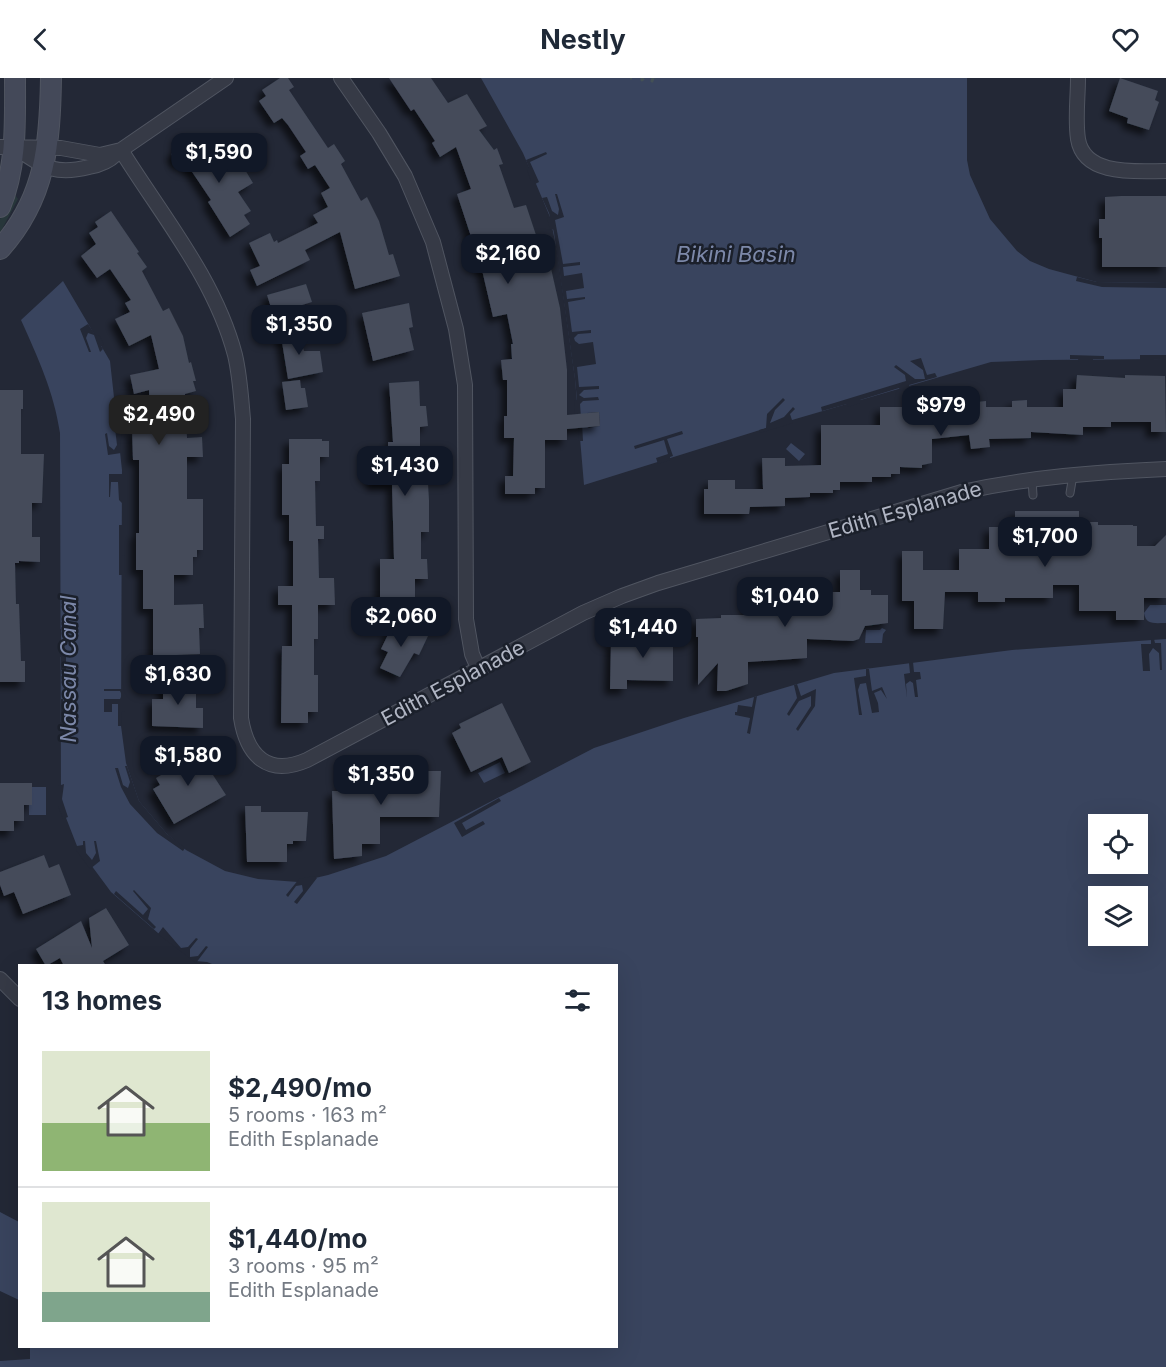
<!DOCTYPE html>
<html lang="en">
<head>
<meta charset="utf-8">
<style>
  body { margin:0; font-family:Inter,sans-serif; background:#f6f6f7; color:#1f2937; height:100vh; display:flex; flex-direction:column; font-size:22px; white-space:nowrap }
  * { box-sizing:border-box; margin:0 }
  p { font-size:20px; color:#747a83 }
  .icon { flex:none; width:33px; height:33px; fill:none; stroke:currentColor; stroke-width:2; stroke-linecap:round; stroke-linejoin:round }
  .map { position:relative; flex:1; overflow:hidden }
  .panel { position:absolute; left:18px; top:886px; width:600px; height:384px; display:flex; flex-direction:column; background:#fff; border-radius:0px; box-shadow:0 6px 24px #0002 }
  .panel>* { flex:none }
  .tools { position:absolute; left:1088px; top:736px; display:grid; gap:12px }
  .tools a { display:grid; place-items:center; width:60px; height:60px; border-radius:0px; background:#fff; box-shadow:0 6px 24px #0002; font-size:30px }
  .price { position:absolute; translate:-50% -51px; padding:0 14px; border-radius:12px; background:#111827; color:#fff; font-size:20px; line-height:39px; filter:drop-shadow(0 2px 3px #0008) }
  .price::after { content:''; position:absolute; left:50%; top:36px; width:18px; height:14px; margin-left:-9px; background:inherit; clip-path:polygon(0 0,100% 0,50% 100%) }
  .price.on { background:#222; color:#fff }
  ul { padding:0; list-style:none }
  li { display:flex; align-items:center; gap:18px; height:150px; padding:0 24px }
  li+li { border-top:2px solid #e0e1e3 }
  li span { display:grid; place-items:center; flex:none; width:168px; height:120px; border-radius:0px; color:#555 }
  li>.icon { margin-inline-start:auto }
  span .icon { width:72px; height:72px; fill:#fffc; stroke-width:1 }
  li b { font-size:26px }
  h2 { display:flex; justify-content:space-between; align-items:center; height:72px; padding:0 24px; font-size:26px }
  header { display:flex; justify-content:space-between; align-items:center; height:78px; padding:0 24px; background:#fff; font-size:27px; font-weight:700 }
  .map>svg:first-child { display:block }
  .green { fill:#27363a }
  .water { fill:#39445e; fill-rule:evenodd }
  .pier { fill:#232836 }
  .building { fill:#444b5a; filter:url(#shadow) }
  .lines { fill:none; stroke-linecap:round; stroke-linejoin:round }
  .lane-casing { stroke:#505561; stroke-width:9 }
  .street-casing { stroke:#505561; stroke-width:16 }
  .secondary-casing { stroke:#505561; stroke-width:22 }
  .path { stroke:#445156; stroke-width:3; stroke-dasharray:4.5 4.5; stroke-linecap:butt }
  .lane { stroke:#363a46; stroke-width:7 }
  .street { stroke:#363a46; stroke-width:14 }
  .secondary { stroke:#444959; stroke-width:20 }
  .labels { text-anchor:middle; stroke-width:5; stroke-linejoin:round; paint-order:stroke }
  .street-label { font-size:21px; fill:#b0b5c3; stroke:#1b202b }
  .water-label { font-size:22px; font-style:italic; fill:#7c88a9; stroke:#1b202b }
</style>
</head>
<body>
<header><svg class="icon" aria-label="back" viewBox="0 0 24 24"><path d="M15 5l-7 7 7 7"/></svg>Nestly<svg class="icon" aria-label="heart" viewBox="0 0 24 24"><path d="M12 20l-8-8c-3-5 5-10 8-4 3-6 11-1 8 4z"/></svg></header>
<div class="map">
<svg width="1166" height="1289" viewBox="0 0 1166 1289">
  <defs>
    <filter id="shadow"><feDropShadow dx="-5.5" dy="5.5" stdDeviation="3" flood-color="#0009"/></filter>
  </defs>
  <rect width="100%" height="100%" fill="#232836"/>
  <!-- green -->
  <path class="green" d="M 15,117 L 18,121 L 0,155 L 0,141 Z"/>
  <!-- water -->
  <path class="water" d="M 481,0 L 967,0 L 967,82 L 970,97 L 990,141 L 1017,173 L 1030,183 L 1049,191 L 1097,204 L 1166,205 L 1166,281 L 1042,282 L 991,284 L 792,342 L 584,407 L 575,301 L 557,173 L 550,139 L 523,75 Z
    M 63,203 L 110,283 L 122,392 L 121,648 L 126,685 L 139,723 L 167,756 L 186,772 L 225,793 L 258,801 L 298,804 L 328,797 L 386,778 L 594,670 L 684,640 L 834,595 L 1012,572 L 1166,561 L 1166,1289 L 0,1289 L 0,1283 L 30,1281 L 30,1269 L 616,1269 L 616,888 L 217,888 L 207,884 L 195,883 L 158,855 L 111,814 L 77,768 L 61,727 L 60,355 C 54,314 38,280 21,242 ZM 1098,747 L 1137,747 L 1137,786 L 1098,786 ZM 1098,819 L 1137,819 L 1137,858 L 1098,858 Z
    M 791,365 L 805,376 L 799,383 L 786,371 Z
    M 1150,527 L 1166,527 L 1166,545 C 1154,545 1146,547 1144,535 Z
    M 882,550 L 886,552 L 883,556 L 882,565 L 865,565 L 866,552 L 880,552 Z
    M 500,684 L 505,695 L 484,705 L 478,695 Z
    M 32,709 L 46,709 L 46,737 L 29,737 L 29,727 L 32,727 Z
    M 0,1134 L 19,1144 L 19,1222 L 0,1213 Z"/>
  <!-- pier -->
  <path class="pier" d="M 546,74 L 547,76 L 530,84 L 539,104 L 535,106 L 534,103 L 531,103 L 527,92 L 529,90 L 526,82 Z
    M 555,116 L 557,116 L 564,139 L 555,142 L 563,186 L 580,184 L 580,187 L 563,189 L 564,198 L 582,195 L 584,210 L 566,213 L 567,221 L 585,219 L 585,221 L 568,224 L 572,254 L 591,252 L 591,255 L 578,256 L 574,260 L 575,263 L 579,266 L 593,264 L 596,286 L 577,289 L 579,309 L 599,308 L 599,311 L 584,312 L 579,317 L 584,320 L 598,319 L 599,322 L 583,323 L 580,326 L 581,340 L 587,340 L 587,335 L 599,334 L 600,348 L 588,350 L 587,345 L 582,345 L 583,363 L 579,363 L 578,336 L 575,336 L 574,323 L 577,322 L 575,301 L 554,155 L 553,151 L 550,152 L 547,140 L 550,139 L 549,135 L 542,120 L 547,119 L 552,133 L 558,137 L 559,131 Z
    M 1077,199 L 1097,204 L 1166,205 L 1166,210 L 1102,209 L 1076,203 Z
    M 88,246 L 96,258 L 99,257 L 104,266 L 101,268 L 103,271 L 100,274 L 94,257 L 88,255 L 86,260 L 91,274 L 89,274 L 80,251 Z
    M 1070,277 L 1104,278 L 1104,281 L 1093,281 L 1093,284 L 1079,284 L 1078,281 L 1070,281 Z
    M 1140,277 L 1166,277 L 1166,281 L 1154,281 L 1154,284 L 1140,284 Z
    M 921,280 L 927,297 L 935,295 L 937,299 L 909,307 L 910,310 L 901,313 L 899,310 L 860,322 L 860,325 L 848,329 L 847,326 L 822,333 L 821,329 L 906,303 L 905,297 L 894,289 L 896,287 L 915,301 L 925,301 L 923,292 L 910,283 Z
    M 783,320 L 785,322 L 775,332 L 770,345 L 784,339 L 793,329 L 795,331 L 790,336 L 793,345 L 760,355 L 759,352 L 766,350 L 767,336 Z
    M 121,349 L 122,361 L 120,362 L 121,375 L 108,377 L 105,356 L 107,355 L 109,368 L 114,372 L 117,367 L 115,350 Z
    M 682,353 L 683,356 L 667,361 L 673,378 L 670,379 L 670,382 L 658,386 L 656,380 L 668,376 L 664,362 L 635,371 L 634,368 Z
    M 109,396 L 122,396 L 122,410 L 125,410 L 125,421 L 122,421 L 122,425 L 119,422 L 118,404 L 111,404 L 110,419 L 109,419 Z
    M 119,447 L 122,447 L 122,466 L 125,466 L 125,477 L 122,478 L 122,497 L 119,497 Z
    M 58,551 L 61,551 L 61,575 L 66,576 L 66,592 L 61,592 L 61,579 L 58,579 Z
    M 1154,561 L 1155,565 L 1161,565 L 1162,592 L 1160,592 L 1159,575 L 1153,570 L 1149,576 L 1150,593 L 1143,593 L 1141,566 L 1151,566 L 1151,562 Z
    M 913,584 L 914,594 L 920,594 L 921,601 L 916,602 L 918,619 L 915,619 L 913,605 L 910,603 L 906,606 L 907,620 L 904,596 L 910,595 L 909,585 Z
    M 866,591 L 869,591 L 872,613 L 882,609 L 887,621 L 881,612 L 874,615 L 878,625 L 879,634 L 872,635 L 866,605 L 860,606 L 858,612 L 862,637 L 859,637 L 854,600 L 866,598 Z
    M 797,606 L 801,618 L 816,611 L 815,628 L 798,653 L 796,651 L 811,628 L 811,618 L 799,623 L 789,638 L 787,636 L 797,620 L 794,607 Z
    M 104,611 L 125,611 L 125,633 L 122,634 L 121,648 L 118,648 L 118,626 L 112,626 L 112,634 L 104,634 L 104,621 L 120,621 L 122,617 L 120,613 L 104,613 Z
    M 757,618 L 750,656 L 747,655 L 750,640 L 735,637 L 735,634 L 737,634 L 738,627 L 752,629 L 754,619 Z
    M 71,620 L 72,644 L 65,644 L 65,660 L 61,660 L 58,659 L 58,644 L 61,644 L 61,621 L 63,621 L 63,637 L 68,640 L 71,637 Z
    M 125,688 L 127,688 L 139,723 L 167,756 L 185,770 L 183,773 L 157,755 L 130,726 L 121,709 L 115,690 L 118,690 L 123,707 L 128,710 L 130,704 Z
    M 64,706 L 62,721 L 68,739 L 63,741 L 58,728 L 58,708 Z
    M 499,720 L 501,723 L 462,745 L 466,752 L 483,743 L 485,746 L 462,759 L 454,745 Z
    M 83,763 L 85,763 L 86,775 L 92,782 L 96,775 L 94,763 L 96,763 L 100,783 L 90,791 L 76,772 L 77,768 L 83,767 Z
    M 314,798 L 317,800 L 297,826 L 294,824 L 303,813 L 302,807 L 296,808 L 288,819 L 286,817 L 299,801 Z
    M 134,812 L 151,830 L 148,841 L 156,849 L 154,851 L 114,816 L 116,813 L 143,837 L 148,831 L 133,813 Z
    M 163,849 L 181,870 L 188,869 L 196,860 L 198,861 L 190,871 L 190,879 L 198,878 L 206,868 L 208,869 L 196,885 L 158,856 Z"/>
  <!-- building -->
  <path class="building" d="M 280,0 L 288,0 L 294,9 L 289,12 L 328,70 L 334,66 L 345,83 L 341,86 L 361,123 L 367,119 L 379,143 L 389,177 L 393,176 L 400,198 L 355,211 L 340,154 L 305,172 L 310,182 L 257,208 L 250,192 L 260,188 L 249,165 L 270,155 L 274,164 L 277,162 L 278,165 L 318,145 L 313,137 L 328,129 L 321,115 L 330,110 L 315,87 L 308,91 L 300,78 L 306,74 L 288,47 L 282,40 L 274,45 L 259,23 L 266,18 L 262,12 Z
    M 389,0 L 431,0 L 448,25 L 467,16 L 487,48 L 479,52 L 494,72 L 497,70 L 503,86 L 499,87 L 514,130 L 526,127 L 546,187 L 550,186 L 560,230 L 567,292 L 567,337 L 599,334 L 600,348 L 567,351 L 567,362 L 545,362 L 545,410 L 535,410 L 535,416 L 505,416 L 505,398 L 513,398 L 514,360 L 504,360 L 504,338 L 507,338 L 507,302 L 503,302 L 501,282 L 512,281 L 511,266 L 513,266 L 507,236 L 493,239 L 482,192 L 457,116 L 471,111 L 456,69 L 440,79 L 432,65 L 435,63 L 414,31 L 411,33 Z
    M 1120,0 L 1158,13 L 1155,22 L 1159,24 L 1149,52 L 1127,45 L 1128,40 L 1109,33 Z
    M 194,60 L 204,76 L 212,70 L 226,87 L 238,80 L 253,105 L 238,114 L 251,133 L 244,137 L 250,146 L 230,159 L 208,124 L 211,122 L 184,82 L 178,86 L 171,76 Z
    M 1121,118 L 1166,118 L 1166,189 L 1102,189 L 1102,160 L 1099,160 L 1099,141 L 1105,141 L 1105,119 Z
    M 111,133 L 139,174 L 137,175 L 147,189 L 142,193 L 163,233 L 169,230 L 183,258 L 189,285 L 191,284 L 196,303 L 193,303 L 196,313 L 185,316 L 187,360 L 202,359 L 203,379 L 187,379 L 187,421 L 203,421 L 203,472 L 197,472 L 197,479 L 193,479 L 193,497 L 174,497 L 174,527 L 203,526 L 204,550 L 199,550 L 200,576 L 153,578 L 153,531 L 143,531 L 143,492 L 136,492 L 136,455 L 139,455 L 139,382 L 133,382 L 132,351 L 150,351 L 149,312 L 134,316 L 130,297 L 159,291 L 151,257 L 129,268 L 115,241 L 130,234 L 125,225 L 131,222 L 110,191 L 97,200 L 81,178 L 96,166 L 89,155 L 98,149 L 95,144 Z
    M 306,206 L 312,224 L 273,236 L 267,217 Z
    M 409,225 L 413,249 L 409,250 L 414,272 L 373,283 L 362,235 Z
    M 297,249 L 304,273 L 320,273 L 323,294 L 288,301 L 280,252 Z
    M 1077,297 L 1125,300 L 1125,297 L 1165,298 L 1166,354 L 1151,354 L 1151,344 L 1111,344 L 1111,349 L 1083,349 L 1083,357 L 1031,354 L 1031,360 L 989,361 L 990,369 L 971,371 L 969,357 L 932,361 L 932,385 L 922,387 L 922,390 L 900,389 L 900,396 L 891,396 L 891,399 L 872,399 L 872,404 L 840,404 L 840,412 L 833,412 L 833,415 L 810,415 L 810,419 L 785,420 L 785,428 L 750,429 L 749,436 L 704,436 L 704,411 L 708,411 L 708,402 L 735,402 L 735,411 L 763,411 L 762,380 L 785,380 L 785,388 L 821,387 L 821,347 L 880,347 L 880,329 L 916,329 L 916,319 L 953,320 L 953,316 L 975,314 L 976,324 L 986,323 L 986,329 L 1012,329 L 1012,323 L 1027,322 L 1027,329 L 1063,329 L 1063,311 L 1076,311 Z
    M 300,302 L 301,310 L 305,310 L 308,329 L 286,332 L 282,304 Z
    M 419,303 L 420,328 L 426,328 L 428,348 L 420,349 L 420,389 L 427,389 L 429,422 L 429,454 L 421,454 L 421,481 L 427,481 L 428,501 L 415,501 L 415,530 L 380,530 L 380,481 L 394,481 L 392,407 L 372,407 L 372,380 L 388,380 L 388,364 L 393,364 L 389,305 Z
    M 0,312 L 23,312 L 23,331 L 21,331 L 21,376 L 44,376 L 42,425 L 32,425 L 32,459 L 40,459 L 40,484 L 19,483 L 19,485 L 15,485 L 16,526 L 19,526 L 21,583 L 25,583 L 25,604 L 0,604 Z
    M 289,361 L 322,361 L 322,363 L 329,363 L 329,379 L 320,379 L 320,403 L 315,403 L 316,448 L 324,448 L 324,461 L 318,461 L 319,500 L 334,500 L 335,527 L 318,527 L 318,561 L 314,561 L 314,597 L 318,597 L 318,634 L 308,634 L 308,645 L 281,645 L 282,568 L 292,568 L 292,527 L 278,527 L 278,508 L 293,508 L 293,463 L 289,463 L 289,437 L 282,437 L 282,386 L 289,386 Z
    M 1015,433 L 1079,433 L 1079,444 L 1098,444 L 1098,447 L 1133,447 L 1133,448 L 1137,448 L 1137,468 L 1155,468 L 1166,457 L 1166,520 L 1144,520 L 1144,542 L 1116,542 L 1116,533 L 1079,533 L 1079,507 L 1053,507 L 1053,520 L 1005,520 L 1005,524 L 978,524 L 978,514 L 945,514 L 943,551 L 914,551 L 914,523 L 902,523 L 902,473 L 923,473 L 923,492 L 959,492 L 959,471 L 989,471 L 989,449 L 1015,449 Z
    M 840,492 L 860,492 L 860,512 L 871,512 L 871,517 L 888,517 L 888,545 L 865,548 L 859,561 L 853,563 L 807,561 L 807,580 L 748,584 L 748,606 L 726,613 L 717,613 L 718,585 L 698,607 L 698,559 L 696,559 L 696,541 L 721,540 L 721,537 L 749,537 L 749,520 L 780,520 L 780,510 L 799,510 L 799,514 L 840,514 Z
    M 395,542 L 428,558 L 419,577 L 414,575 L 400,599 L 380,590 L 388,574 L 381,571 Z
    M 648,548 L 673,548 L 673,603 L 627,602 L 627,611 L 610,611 L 611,563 L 648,564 Z
    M 174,601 L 196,601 L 196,630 L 203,630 L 203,650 L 152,648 L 152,621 L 163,621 L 163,605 L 174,605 Z
    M 502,625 L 531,684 L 509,695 L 502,679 L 471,694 L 452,655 L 461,650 L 459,646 Z
    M 200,669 L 214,693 L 211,694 L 226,717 L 174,746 L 153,711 L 160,707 L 156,700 L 185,683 L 182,680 Z
    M 392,683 L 413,683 L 413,693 L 441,693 L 439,739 L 380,739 L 380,766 L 362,766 L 362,778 L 334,781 L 332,713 L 341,713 L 341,708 L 345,708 L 345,704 L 392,705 Z
    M 0,705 L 32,705 L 32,727 L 24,727 L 24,743 L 14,743 L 14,753 L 0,753 Z
    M 245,728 L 261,728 L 261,734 L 308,734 L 306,763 L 293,763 L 293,766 L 287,766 L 287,784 L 247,784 Z
    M 44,777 L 49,790 L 59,786 L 71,817 L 23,836 L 14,814 L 4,818 L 0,807 L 0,794 Z
    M 106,830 L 129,867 L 103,883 L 106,888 L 64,888 L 60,880 L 46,888 L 36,871 L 81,843 L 92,870 L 89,840 Z"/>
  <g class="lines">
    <defs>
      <path id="lane" d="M 1032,402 L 1033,417
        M 1070,415 L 1073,397"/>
      <path id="street" d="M 341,0 L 379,55 L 405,98 L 433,164 L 456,251 L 465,307 L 466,541 L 472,576 L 478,590
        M 1078,0 C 1078,20 1075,41 1078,61 C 1084,99 1138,93 1166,93
        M 0,69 L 61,70 L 100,77 L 121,72 L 226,0
        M 14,69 C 43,88 53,98 89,89 C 99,87 108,84 115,77
        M 121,72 C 162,138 215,201 235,277 C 240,298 241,319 243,341 L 241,640 C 247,678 268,699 307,682 L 583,535 L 622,518 L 658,505 L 962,414 C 1030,399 1097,394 1166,391
        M 0,901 L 20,921"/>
      <path id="secondary" d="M 0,129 C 17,89 15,43 15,0
        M 0,171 C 46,120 50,65 51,0"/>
    </defs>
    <!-- lane casing -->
    <use href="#lane" class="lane-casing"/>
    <!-- street casing -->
    <use href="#street" class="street-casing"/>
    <!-- secondary casing -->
    <use href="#secondary" class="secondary-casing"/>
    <!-- path -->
    <path class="path" d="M 630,0 L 632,0
      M 642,0 L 642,2 L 644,0
      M 653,0 L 652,3 L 655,3 L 655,0"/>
    <!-- lane -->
    <use href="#lane" class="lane"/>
    <!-- street -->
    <use href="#street" class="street"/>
    <!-- secondary -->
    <use href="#secondary" class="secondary"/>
  </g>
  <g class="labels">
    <!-- street labels -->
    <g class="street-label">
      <text transform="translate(905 432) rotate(-16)" y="7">Edith Esplanade</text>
      <text transform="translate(453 605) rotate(-28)" y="7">Edith Esplanade</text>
    </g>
    <!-- water labels -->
    <g class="water-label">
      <text x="736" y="184">Bikini Basin</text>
      <text transform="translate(68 591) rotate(-90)" y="8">Nassau Canal</text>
    </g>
  </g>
</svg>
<div class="tools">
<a><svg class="icon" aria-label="locate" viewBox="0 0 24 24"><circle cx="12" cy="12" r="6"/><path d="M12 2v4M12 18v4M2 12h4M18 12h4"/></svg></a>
<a><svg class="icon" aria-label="layers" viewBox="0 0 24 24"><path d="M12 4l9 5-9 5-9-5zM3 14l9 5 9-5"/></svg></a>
</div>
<b class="price" style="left:219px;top:106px">$1,590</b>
<b class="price" style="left:508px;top:207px">$2,160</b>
<b class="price" style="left:299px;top:278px">$1,350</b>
<b class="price" style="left:941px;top:359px">$979</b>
<b class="price on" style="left:159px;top:368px">$2,490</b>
<b class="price" style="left:405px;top:419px">$1,430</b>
<b class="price" style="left:1045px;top:490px">$1,700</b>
<b class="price" style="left:785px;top:550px">$1,040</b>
<b class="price" style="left:401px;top:570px">$2,060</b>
<b class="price" style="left:643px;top:581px">$1,440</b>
<b class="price" style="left:178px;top:628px">$1,630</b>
<b class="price" style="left:188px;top:709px">$1,580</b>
<b class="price" style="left:381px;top:728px">$1,350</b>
<section class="panel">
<h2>13 homes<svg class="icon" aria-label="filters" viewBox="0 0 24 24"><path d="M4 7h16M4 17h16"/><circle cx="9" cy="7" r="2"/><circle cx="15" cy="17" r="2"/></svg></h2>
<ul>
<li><span style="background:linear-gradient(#dfe7d0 60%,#8fb573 0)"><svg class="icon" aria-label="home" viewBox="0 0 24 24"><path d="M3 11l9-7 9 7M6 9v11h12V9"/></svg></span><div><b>$2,490/mo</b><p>5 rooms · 163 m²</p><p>Edith Esplanade</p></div></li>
<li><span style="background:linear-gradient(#dfe7d0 75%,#7fa58c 0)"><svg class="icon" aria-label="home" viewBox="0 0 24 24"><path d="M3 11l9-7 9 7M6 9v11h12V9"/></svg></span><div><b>$1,440/mo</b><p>3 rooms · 95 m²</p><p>Edith Esplanade</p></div></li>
</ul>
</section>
</div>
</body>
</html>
